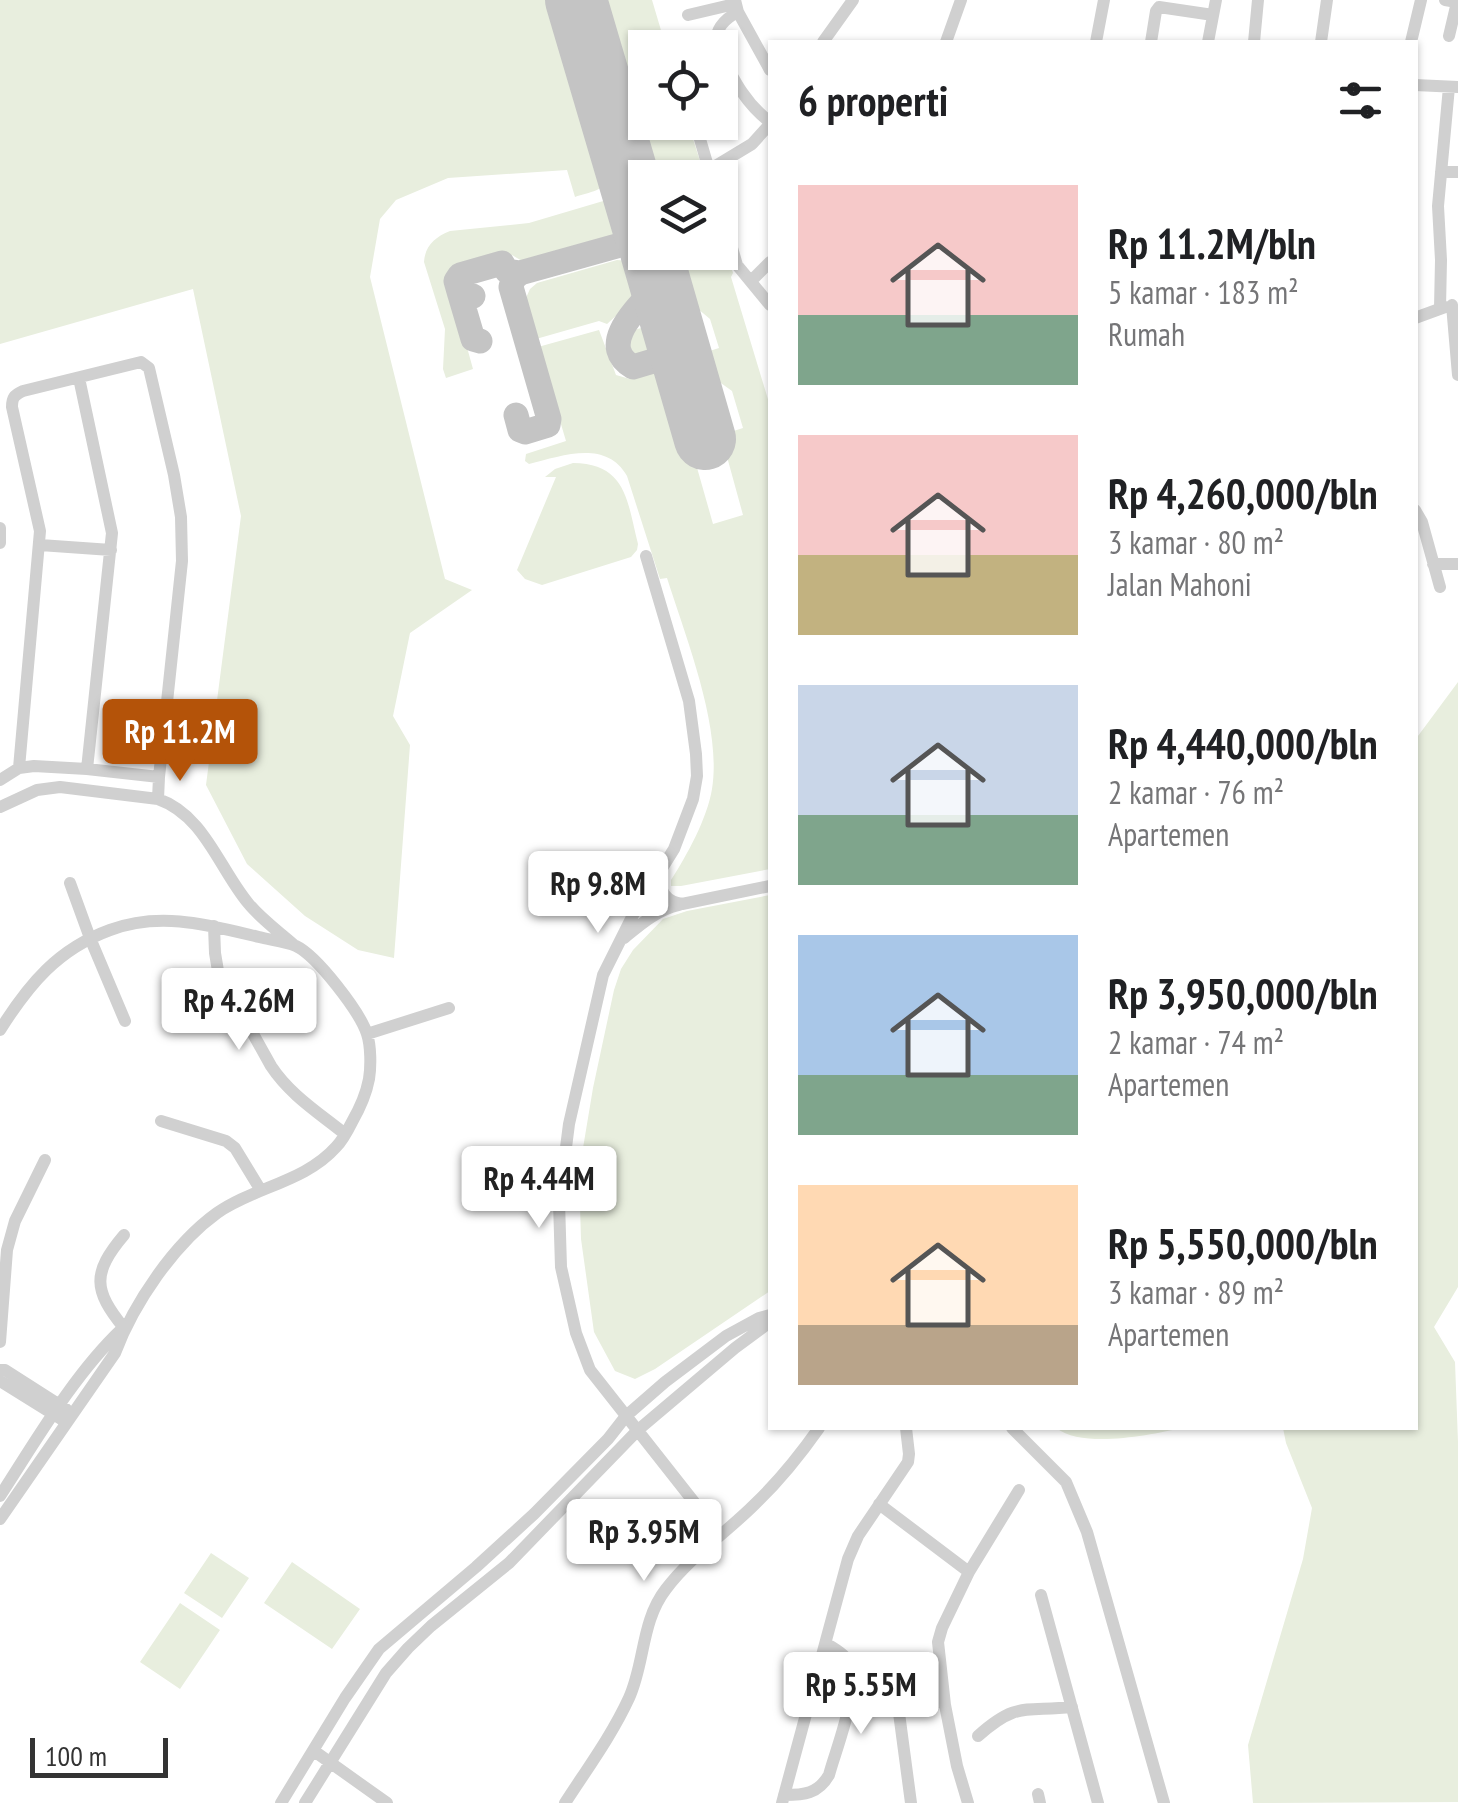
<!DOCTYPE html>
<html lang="id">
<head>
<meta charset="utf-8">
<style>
  body { margin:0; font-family:"PT Sans Narrow",sans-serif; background:#f2f2f2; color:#202124; height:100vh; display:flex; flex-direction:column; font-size:38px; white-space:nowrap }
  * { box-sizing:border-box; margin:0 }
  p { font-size:32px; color:#757577 }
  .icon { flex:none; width:55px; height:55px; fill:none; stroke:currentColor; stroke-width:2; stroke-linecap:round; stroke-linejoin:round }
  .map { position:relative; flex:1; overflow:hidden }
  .side { position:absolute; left:768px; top:40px; width:650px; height:1390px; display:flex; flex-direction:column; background:#fff; border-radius:0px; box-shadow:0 2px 8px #0004 }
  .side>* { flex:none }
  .buttons { position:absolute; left:628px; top:30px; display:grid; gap:20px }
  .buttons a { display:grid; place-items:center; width:110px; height:110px; border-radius:0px; background:#fff; box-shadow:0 2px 8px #0004; font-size:50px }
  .scale { position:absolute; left:30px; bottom:25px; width:138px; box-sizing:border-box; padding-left:10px; border:5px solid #333; border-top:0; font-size:28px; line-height:35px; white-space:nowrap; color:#333; -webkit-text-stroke:8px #fff; paint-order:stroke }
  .price { position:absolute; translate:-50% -85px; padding:0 22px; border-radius:10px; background:#fff; color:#222; font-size:32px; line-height:65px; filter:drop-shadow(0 2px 5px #0008) }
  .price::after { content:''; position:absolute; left:50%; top:60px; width:30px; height:22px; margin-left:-15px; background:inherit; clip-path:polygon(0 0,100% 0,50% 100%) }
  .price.current { background:#b45309; color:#fff }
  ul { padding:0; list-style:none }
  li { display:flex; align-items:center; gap:30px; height:250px; padding:0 30px }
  li span { display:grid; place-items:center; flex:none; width:280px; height:200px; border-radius:0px; color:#555 }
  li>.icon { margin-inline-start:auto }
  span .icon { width:120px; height:120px; fill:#fffc; stroke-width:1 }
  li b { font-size:42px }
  h2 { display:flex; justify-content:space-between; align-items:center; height:120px; padding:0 30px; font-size:42px }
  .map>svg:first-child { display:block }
  .green { fill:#e8eede }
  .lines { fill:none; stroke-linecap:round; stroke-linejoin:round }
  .taxiway { stroke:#c4c4c4; stroke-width:25 }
  .runway { stroke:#c4c4c4; stroke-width:62 }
  .minor { stroke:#d0d0d0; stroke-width:12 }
</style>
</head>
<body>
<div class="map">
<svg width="1458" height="1803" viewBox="0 0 1458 1803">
  <rect width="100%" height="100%" fill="#fff"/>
  <!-- green -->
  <path class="green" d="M 0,0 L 559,0 L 611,175 C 606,191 589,192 575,197 L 567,170 L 448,178 L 396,200 L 380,219 L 370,277 L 445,579 L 472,590 L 410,633 L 393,716 L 410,745 L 394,958 L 358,950 L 305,916 L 247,864 L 206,785 L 241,516 L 193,289 L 0,344 Z
    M 593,0 L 652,0 L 666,47 L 645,48 L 645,122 L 688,123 L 705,177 L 645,177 Z
    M 610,199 L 620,205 L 625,223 L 623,231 L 612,241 L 534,264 L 527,264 L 512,255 L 447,275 L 473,369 L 446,378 L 443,369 L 445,329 L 424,262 C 425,246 435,237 450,231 L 529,223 Z
    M 720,229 L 733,273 L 731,277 L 770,406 L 770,869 L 681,886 L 671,886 L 671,880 C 687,855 707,819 712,789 C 722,727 686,638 667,578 L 660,579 L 627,476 C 606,439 562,456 529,464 L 525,461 L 526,454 L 566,441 L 538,347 L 599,330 L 616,375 L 630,379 L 669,369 L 713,524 L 743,515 L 721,435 L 743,428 L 732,391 L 700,368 L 697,355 L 719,348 L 710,319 L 679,293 L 667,253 L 720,252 Z
    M 617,260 C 634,261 639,268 643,284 L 628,305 L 607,324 L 599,321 L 536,339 L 525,300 L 530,289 L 537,283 Z
    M629 342a14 14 0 1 1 28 0a14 14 0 1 1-28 0Z
    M 573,463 C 627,464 627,501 638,544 L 637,550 L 631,557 L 542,585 L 525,579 L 517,570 L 556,477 L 545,477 L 555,469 Z
    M 1458,682 L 1458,1287 L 1434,1327 L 1455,1362 L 1458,1442 L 1458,1802 L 1253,1803 L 1248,1745 L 1303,1559 L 1312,1508 L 1286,1443 L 1283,1428 L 1415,1428 L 1415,740 Z
    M 770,895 L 770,1291 L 655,1369 L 635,1379 L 615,1371 L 594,1332 L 581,1239 L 579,1172 L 593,1088 L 614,990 L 621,969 L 633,950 L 663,919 L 687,911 Z
    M 1056,1428 L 1182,1428 C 1149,1435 1084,1449 1056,1428 Z
    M 211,1553 L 249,1578 L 222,1618 L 184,1593 Z
    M 292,1562 L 360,1609 L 332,1649 L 264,1603 Z
    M 180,1603 L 220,1630 L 180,1689 L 140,1662 Z"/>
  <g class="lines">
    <!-- taxiway -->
    <path class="taxiway" d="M 649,252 L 652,257
      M 660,283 C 642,304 594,344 633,367 L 680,353
      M 460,295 L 473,339 L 480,341
      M 473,296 L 465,297 L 460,295 L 456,281 L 460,275 L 502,263 L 507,271 L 520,273
      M 516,415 L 520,430 L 525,432 L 548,425 L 549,419 L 511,287 L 513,279 L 520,273 L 631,242"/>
    <!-- runway -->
    <path class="runway" d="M 576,0 L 645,234
      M 651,252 L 705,439"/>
    <!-- minor -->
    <path class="minor" d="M 735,0 L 738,12 L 770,70
      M 1445,0 L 1457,2 L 1449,36
      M 688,15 L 735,4
      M 671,39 L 674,48
      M 823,42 L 853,0
      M 946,42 L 961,0
      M 1096,42 L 1104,0
      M 1151,42 L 1156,11 L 1159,7 L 1213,15
      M 1208,42 L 1216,0
      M 1254,42 L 1258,0
      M 1321,42 L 1327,0
      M 1411,42 L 1421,0
      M 717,48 C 713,31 724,19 738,12
      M 720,53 C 734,80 745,103 770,122
      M 1415,85 L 1458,87
      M 695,122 L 709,170
      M 1441,172 L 1458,172
      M 711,178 L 709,170 L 752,144 L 770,124
      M 720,207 L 737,265 L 770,305
      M 751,281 L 770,262
      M 1452,305 L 1458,375
      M 1440,308 L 1441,260 L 1438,206 L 1449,87
      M 1415,318 L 1445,307
      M 79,378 L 112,533 L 87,769
      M 1415,510 L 1422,522 L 1440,587
      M 0,528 L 0,543
      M 40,545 L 111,550
      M 646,556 L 689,701 L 696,754 L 697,776 L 693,799 L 674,849 L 634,913 L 603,975 L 569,1124 L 559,1202 L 561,1267 L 576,1333 L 590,1370 L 720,1535
      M 1433,564 L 1458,564
      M 19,768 L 40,531 L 12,407 C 12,398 14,395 23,391 L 141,362 L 149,368 L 174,475 L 181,517 L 182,561 L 159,777
      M 0,780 L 19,768 L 34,766 L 87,769 L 159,777 L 158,799
      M 0,807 L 37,790 L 60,787 L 158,799 C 204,815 219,868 248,903 C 261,919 278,931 294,945
      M 659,875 C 660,891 665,901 682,904 L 770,886
      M 70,883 L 90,938 L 125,1021
      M 214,926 L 215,953 L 218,971 L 271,1066 C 290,1095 319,1113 345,1134
      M 624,938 C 641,924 657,910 679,905
      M 0,1030 C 29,984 58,949 110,930 C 160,911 209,925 259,937 C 270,940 285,941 296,946 C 317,956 360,1012 367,1034 C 371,1046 371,1067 369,1079 C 366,1095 360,1108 352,1122 C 348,1130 343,1140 336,1147 C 305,1182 254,1187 217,1213 C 174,1244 134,1303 115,1353 L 0,1519
      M 367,1034 L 449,1008
      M 161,1121 L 226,1141 L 235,1148 L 260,1189
      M 124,1235 C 92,1273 93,1290 124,1328
      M 0,1342 L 7,1250 L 15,1221 L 45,1160
      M 0,1370 L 5,1370 L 66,1409
      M 0,1381 L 61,1419
      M 1012,1428 L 1066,1482 L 1087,1532 L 1164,1803
      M 0,1496 C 35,1442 75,1373 122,1329
      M 879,1504 L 969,1572
      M 1041,1595 L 1098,1803
      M 978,1736 C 1017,1701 1025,1712 1072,1707
      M 314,1751 L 387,1803
      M 1038,1794 L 1040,1803
      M 784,1795 C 804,1795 818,1794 829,1775 C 836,1748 864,1682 846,1658 C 841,1652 833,1648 827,1644
      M 281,1803 L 345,1698 L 379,1649 L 476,1567 L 534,1514 L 608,1439 L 626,1416 L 665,1382 L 726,1336 L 759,1318 L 770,1315
      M 305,1803 L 386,1673 L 408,1648 L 431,1626 L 509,1563 L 638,1430 L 735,1348 L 770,1322
      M 565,1803 C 587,1769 612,1735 629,1698 C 645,1663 641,1621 666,1589 C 691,1556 726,1533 755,1504 C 779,1481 800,1455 819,1428
      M 782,1803 L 848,1559 L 858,1536 L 908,1462 L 909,1454 L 906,1428
      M 911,1803 L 899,1713 C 911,1691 926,1691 945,1705
      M 968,1803 L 957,1766 L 945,1705 L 938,1642 L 942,1628 L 969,1572 L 1019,1490"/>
  </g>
</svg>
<div class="buttons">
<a><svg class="icon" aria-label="locate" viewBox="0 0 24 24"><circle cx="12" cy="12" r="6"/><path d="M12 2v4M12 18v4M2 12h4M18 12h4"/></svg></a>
<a><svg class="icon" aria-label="layers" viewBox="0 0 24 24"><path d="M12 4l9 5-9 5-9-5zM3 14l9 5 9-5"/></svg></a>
</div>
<div class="scale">100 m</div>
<b class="price current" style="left:180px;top:784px">Rp 11.2M</b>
<b class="price" style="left:598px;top:936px">Rp 9.8M</b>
<b class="price" style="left:239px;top:1053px">Rp 4.26M</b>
<b class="price" style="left:539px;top:1231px">Rp 4.44M</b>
<b class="price" style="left:644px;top:1584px">Rp 3.95M</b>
<b class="price" style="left:861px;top:1737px">Rp 5.55M</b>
<section class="side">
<h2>6 properti<svg class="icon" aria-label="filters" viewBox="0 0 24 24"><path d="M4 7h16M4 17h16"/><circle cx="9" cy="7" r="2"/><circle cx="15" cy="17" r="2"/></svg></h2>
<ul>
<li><span style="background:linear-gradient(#f6c9c9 65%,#7fa58c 0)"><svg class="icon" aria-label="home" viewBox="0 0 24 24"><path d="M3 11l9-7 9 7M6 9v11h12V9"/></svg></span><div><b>Rp 11.2M/bln</b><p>5 kamar · 183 m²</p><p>Rumah</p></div></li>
<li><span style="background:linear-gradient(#f6c9c9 60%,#c2b280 0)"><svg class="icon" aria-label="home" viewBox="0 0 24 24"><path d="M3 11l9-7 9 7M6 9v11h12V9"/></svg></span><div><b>Rp 4,260,000/bln</b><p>3 kamar · 80 m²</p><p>Jalan Mahoni</p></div></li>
<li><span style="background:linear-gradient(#c9d6e8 65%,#7fa58c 0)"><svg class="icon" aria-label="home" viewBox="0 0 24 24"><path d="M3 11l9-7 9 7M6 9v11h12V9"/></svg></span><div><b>Rp 4,440,000/bln</b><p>2 kamar · 76 m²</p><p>Apartemen</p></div></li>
<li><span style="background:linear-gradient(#a9c7e8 70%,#7fa58c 0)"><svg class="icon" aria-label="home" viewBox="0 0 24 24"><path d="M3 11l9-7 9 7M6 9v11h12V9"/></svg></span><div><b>Rp 3,950,000/bln</b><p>2 kamar · 74 m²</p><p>Apartemen</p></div></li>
<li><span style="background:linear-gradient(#ffd9b3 70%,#b9a48a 0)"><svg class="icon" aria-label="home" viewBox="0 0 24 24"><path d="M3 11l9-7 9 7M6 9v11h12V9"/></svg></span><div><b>Rp 5,550,000/bln</b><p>3 kamar · 89 m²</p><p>Apartemen</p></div></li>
</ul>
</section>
</div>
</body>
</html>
